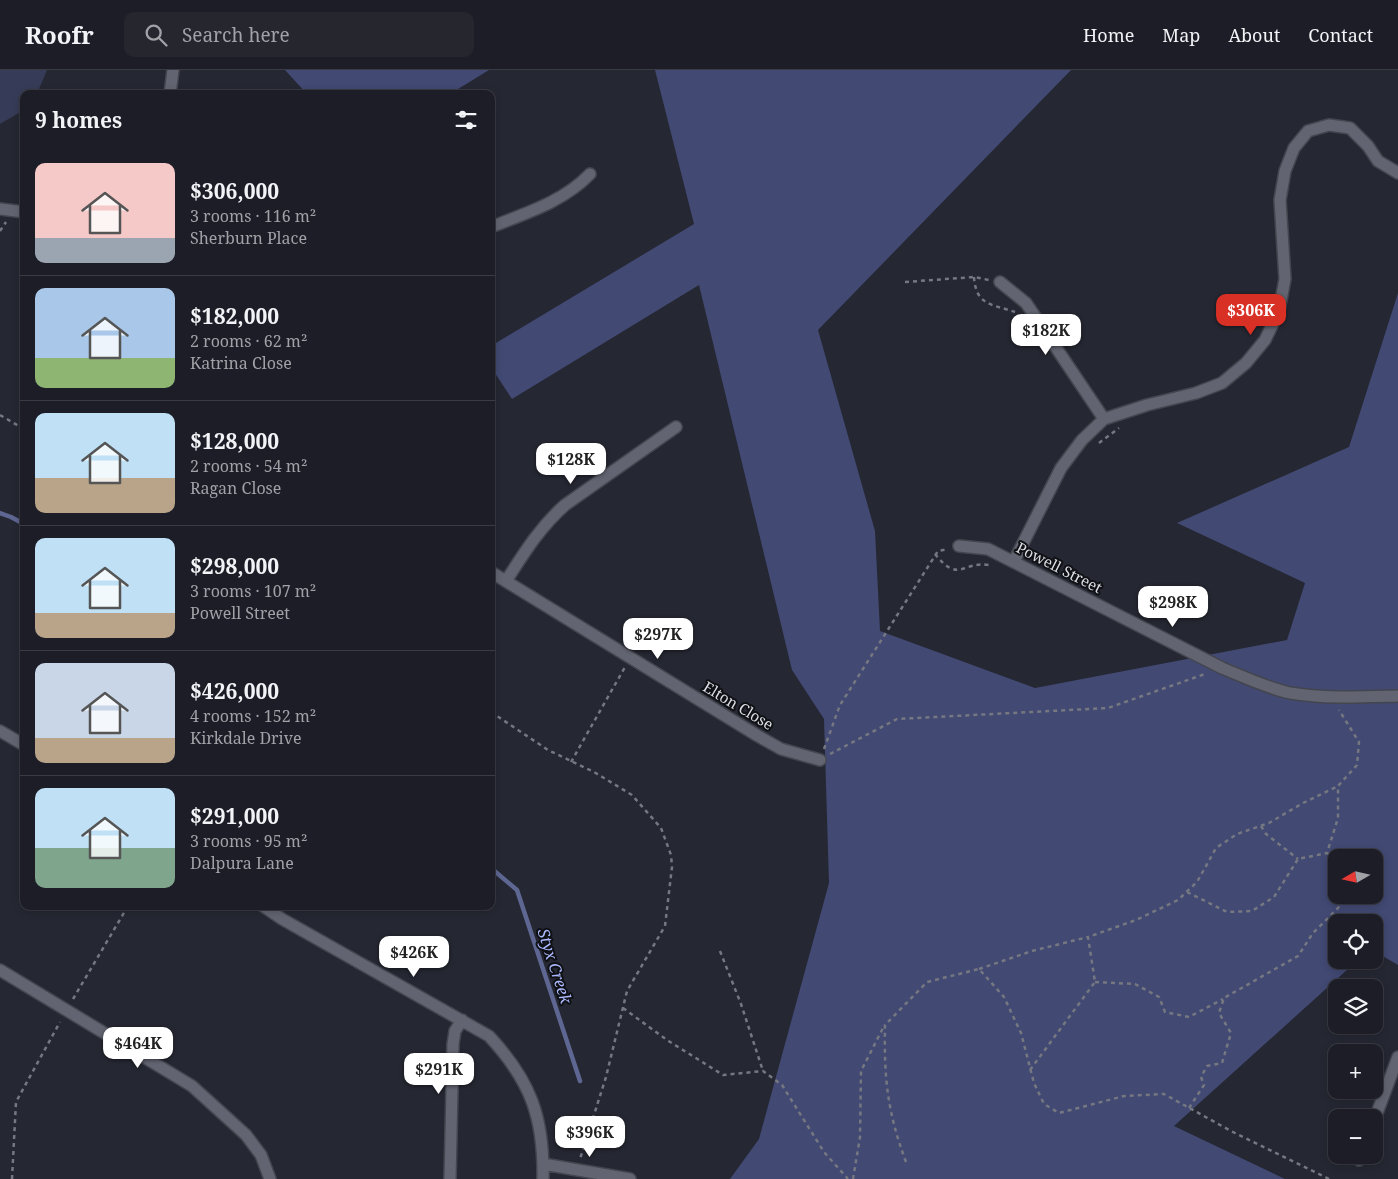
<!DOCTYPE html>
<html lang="en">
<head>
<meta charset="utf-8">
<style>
  body { margin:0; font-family:"Noto Serif",serif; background:#25262e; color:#f1f3f6; height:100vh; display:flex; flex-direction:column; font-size:19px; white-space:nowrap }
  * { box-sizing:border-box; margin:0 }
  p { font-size:16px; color:#a0a2a7 }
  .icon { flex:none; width:28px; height:28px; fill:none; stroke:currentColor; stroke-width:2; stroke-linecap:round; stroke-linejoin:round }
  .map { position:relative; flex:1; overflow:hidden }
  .panel { position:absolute; left:20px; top:20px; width:475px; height:820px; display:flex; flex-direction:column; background:#1c1d26; border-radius:10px; box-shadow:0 2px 8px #0003,0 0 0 1px #3a3b43 }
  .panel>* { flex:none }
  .needle { width:32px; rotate:261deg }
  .tools { position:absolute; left:1328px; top:779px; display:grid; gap:10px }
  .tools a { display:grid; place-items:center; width:55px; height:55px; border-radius:10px; background:#1c1d26; box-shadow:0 2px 8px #0003,0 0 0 1px #3a3b43; font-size:25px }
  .price { position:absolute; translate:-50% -42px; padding:0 11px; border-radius:10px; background:#fff; color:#222; font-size:16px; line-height:32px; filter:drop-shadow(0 1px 2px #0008) }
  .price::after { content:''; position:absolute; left:50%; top:30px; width:15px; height:11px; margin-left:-8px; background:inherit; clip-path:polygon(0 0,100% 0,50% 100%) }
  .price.on { background:#d93025; color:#fff }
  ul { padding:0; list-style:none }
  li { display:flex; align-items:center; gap:15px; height:125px; padding:0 15px }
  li+li { border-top:1px solid #3a3b43 }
  li span { display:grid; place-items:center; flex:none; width:140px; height:100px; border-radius:10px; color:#555 }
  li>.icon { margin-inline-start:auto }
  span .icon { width:60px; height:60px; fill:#fffc; stroke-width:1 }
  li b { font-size:21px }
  h2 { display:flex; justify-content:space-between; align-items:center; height:60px; padding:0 15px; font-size:21px }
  header { display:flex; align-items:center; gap:30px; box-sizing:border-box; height:70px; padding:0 25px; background:#1c1d26; border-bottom:1px solid #3a3b43 }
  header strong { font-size:24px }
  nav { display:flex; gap:28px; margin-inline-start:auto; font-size:18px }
  .search { width:350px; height:45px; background:#25262e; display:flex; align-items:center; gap:12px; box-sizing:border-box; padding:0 18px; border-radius:10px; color:#a0a2a7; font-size:19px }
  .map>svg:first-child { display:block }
  .green { fill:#363b57 }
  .forest { fill:#424973; fill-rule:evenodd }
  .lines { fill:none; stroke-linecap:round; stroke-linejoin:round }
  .stream { stroke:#5e6692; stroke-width:4.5 }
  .minor-casing { stroke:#44464f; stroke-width:14 }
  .path { stroke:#757781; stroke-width:2.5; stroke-dasharray:4 4; stroke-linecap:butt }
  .minor { stroke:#626471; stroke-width:11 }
  .labels { text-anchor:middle; stroke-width:4; stroke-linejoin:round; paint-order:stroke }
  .street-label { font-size:15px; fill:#dcdee5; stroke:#0f1115 }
  .water-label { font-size:16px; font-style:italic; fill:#acb9ff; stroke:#0f1115 }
</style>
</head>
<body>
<header>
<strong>Roofr</strong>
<div class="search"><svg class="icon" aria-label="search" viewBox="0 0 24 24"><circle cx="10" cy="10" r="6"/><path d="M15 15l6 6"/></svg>Search here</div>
<nav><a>Home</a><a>Map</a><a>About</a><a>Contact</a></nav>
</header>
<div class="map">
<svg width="1398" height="1109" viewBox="0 0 1398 1109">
  <rect width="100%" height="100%" fill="#252732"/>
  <!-- green -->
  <path class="green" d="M 0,0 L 47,0 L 37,24 L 24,24 L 24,40 L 0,54 Z"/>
  <!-- forest -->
  <path class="forest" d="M 285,0 L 489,0 L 450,24 L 307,24 Z
    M 655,0 L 1071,0 L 818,260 L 875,461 L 880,561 L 1035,618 L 1287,570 L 1305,513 L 1177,453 L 1349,377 L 1398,223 L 1398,895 L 1374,881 L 1374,852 L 1336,852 L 1336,890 L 1358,890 L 1174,1056 L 1285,1109 L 730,1109 L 759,1069 L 829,813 L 824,649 L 792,600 L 699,215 L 512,329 L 491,297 L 491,276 L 694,154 ZM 1336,788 L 1374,788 L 1374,825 L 1336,825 Z"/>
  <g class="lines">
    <!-- stream -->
    <path class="stream" d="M 0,443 L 11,447 L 24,454
      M 491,798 L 517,820 L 580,1011"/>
    <defs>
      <path id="minor" d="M 170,24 L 173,0
        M 0,139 L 24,142
        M 491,157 C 526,143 563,132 590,104
        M 1000,212 L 1026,233 L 1104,349
        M 959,476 L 988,479 L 1222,598 C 1244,607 1267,618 1290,623 C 1326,629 1362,627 1398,626
        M 1014,491 L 1061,398 L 1082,370 L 1104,349 L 1147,335 L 1196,323 L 1222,313 L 1246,293 L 1265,270 L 1279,241 L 1285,209 L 1280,130 L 1285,101 L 1294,78 L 1308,61 L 1329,55 L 1350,58 L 1368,76 L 1378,91 L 1398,103
        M 491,502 L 758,666 L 781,679 L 820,690
        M 506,511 C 524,483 540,457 565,435 L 676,357
        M 0,661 L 24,675
        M 263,836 L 282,849 L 489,966 C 531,1011 544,1048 543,1109
        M 0,900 L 192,1016 L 246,1065 L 261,1085 L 270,1109
        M 1374,1051 L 1398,987
        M 1359,1090 L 1361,1085
        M 543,1094 L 630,1109
        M 450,1109 L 453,974 L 455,961 L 462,950"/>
    </defs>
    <!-- minor casing -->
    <use href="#minor" class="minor-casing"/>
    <!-- path -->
    <path class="path" d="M 0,161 L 6,152
      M 974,207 C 976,236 992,234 1015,242
      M 905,212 L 974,207 L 989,210
      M 0,345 L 24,359
      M 1099,373 L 1119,358
      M 935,484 C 959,514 962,491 989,495
      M 491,642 L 548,680 L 594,702 L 632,725 L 661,758 L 671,785 L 672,797 L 665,856 L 627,921 L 606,1007 L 580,1089
      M 824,679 L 840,635 L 938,481 L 948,479
      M 830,684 L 897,649 L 1108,638 L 1205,604
      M 571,692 L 625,597
      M 1261,756 L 1266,764 L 1298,789
      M 1336,789 L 1327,783 L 1338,748 L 1338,716 L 1357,695 L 1359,672 L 1339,640
      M 1187,822 L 1227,842 L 1252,841 L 1274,827 L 1298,789 L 1327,783
      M 720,881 L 741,934 L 763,1001
      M 979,899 L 1032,881 L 1088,867
      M 1095,912 L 1135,914 L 1159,927 L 1165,942 L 1189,947 L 1223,929
      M 73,929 L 128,836
      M 623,938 L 667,970 L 723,1005 L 763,1001 L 782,1015 L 824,1082 L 848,1109
      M 1030,1000 L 1095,912 L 1088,867 L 1136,850 L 1178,830 L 1197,812 L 1216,778 L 1237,764 L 1269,753 L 1303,733 L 1338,716
      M 1189,1038 L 1204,1015 L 1201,1007 L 1207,996 L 1222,993 L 1231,963 L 1219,943 L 1224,928 L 1298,886 L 1313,863 L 1351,825
      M 906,1092 C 887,1041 884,1008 885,955 L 927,912 L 979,899 L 1004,927 L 1021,963 L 1034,1013 L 1044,1034 L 1059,1043 L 1124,1026 L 1164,1024 L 1231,1061 L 1329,1109
      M 12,1109 L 16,1032 L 60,952
      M 853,1109 L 860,1067 L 861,1001 L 884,956"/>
    <!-- minor -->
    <use href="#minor" class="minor"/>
  </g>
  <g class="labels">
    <!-- street labels -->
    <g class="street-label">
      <text transform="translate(1059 498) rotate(27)" y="5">Powell Street</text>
      <text transform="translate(738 636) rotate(31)" y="5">Elton Close</text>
    </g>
    <!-- water labels -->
    <g class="water-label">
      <text transform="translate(555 896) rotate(72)" y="6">Styx Creek</text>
    </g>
  </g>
</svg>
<div class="tools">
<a><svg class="needle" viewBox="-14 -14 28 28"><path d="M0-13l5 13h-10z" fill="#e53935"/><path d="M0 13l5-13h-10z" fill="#a0a2a7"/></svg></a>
<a><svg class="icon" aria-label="locate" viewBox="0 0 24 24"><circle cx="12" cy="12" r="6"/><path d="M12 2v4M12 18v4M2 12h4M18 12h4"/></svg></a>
<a><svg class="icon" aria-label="layers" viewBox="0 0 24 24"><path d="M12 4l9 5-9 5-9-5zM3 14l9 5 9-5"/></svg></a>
<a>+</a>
<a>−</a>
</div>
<b class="price on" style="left:1251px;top:266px">$306K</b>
<b class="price" style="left:1046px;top:286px">$182K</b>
<b class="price" style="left:571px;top:415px">$128K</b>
<b class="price" style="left:1173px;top:558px">$298K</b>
<b class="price" style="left:658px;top:590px">$297K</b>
<b class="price" style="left:414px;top:908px">$426K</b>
<b class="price" style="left:138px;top:999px">$464K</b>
<b class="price" style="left:439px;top:1025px">$291K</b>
<b class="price" style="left:590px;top:1088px">$396K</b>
<section class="panel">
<h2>9 homes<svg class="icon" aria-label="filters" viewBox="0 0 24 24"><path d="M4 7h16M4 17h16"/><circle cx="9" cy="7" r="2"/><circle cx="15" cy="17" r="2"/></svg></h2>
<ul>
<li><span style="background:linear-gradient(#f6c9c9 75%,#9aa5b1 0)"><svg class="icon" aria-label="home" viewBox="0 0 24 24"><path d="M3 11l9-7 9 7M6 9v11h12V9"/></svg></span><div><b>$306,000</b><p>3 rooms · 116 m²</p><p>Sherburn Place</p></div></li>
<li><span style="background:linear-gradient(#a9c7e8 70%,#8fb573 0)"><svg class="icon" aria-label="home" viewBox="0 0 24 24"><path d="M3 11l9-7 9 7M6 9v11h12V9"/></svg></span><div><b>$182,000</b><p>2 rooms · 62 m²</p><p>Katrina Close</p></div></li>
<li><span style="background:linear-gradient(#bfe0f5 65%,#b9a48a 0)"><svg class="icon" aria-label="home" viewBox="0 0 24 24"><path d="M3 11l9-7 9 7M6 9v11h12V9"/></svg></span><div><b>$128,000</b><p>2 rooms · 54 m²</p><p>Ragan Close</p></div></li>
<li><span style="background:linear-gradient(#bfe0f5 75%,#b9a48a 0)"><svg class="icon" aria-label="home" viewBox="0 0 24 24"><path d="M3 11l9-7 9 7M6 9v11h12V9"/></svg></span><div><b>$298,000</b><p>3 rooms · 107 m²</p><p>Powell Street</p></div></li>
<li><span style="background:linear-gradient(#c9d6e8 75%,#b9a48a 0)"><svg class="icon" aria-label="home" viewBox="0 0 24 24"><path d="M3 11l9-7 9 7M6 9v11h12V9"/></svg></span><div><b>$426,000</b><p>4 rooms · 152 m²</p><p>Kirkdale Drive</p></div></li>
<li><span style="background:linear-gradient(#bfe0f5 60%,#7fa58c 0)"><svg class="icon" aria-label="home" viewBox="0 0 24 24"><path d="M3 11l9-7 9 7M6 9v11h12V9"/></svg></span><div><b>$291,000</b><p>3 rooms · 95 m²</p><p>Dalpura Lane</p></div></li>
</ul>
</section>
</div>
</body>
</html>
